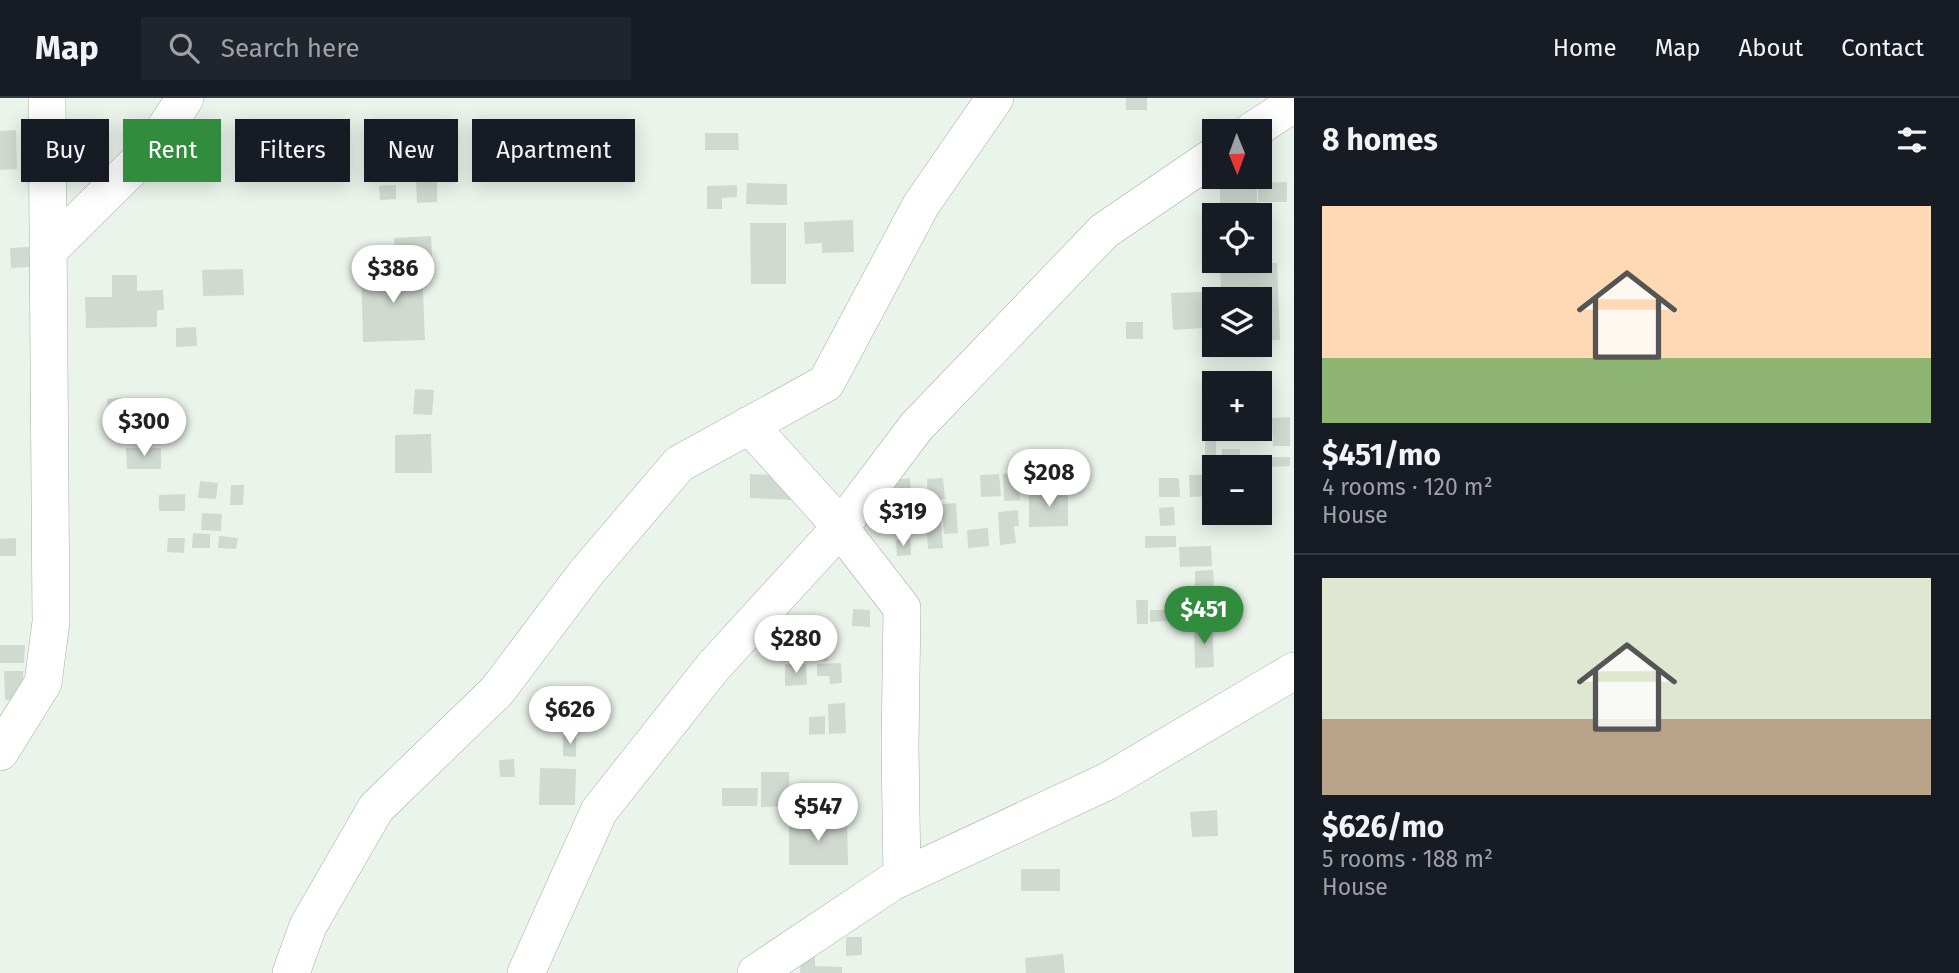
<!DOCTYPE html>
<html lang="en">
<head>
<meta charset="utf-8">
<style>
  body { margin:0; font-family:"Fira Sans",sans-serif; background:#20242c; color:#f1f3f6; height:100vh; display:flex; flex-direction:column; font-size:26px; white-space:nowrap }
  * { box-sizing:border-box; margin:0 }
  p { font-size:23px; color:#9ea1a6 }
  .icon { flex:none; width:38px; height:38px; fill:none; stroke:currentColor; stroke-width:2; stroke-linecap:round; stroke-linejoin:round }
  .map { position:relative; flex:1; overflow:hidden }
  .side { display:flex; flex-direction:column; background:#171b24; width:665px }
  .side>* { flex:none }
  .top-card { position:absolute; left:21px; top:21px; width:665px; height:63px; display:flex; gap:14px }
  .needle { width:46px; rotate:179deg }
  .controls { position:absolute; left:1202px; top:21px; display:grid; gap:14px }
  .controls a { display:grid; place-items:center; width:70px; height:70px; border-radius:0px; background:#171b24; box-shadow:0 4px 18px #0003; font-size:35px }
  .price { position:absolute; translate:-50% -60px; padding:0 16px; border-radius:24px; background:#fff; color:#222; font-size:23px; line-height:46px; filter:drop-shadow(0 2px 4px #0008) }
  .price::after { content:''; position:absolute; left:50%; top:42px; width:21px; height:16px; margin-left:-10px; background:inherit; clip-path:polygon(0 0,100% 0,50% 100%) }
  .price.selected { background:#328c3d; color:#fff }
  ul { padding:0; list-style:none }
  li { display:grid; align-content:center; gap:14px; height:371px; padding:0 28px }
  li+li { border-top:2px solid #363941 }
  li span { display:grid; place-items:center; height:217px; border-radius:0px; color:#555 }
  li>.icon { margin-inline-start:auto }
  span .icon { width:126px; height:126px; fill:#fffc; stroke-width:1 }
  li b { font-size:30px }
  h2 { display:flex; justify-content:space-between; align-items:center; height:84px; padding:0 28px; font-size:30px }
  .chip { padding:0 24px; border-radius:0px; background:#171b24; box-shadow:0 4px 18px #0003; font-size:24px; line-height:63px }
  .chip.selected { background:#328c3d; color:#fff }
  header { display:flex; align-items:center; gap:42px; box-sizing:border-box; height:98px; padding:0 35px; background:#171b24; border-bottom:2px solid #363941 }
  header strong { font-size:33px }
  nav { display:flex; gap:38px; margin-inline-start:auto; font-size:24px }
  .search { width:490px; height:63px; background:#20242c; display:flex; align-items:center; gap:18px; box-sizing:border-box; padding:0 24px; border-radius:0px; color:#9ea1a6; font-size:26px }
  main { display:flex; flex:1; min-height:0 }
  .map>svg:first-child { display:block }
  .building { fill:#d1dad1 }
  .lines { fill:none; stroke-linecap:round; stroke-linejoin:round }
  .minor-casing { stroke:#a4ada4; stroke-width:38 }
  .minor { stroke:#fff; stroke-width:37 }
</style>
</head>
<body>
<header>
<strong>Map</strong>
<div class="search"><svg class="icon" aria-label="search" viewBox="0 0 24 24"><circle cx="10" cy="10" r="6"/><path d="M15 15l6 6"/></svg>Search here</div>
<nav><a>Home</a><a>Map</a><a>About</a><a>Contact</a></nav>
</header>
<main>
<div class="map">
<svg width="1294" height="875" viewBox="0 0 1294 875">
  <rect width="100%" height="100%" fill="#ebf4eb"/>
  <!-- building -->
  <path class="building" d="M 1126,0 L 1147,0 L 1147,12 L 1126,12 Z
    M 16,32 L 17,71 L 0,72 L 0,33 Z
    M 705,35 L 738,35 L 739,52 L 705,52 Z
    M 416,83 L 437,83 L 437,104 L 417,105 Z
    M 1287,84 L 1287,104 L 1258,104 L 1258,85 Z
    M 747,85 L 787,86 L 787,107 L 746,106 Z
    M 396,87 L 396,101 L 380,102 L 379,88 Z
    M 737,87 L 737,99 L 722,100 L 722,111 L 707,111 L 707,88 Z
    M 1257,88 L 1257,110 L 1220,110 L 1220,89 Z
    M 853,122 L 854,154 L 822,155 L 822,145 L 805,146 L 804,124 Z
    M 750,125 L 786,125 L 786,186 L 751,186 Z
    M 431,138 L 432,159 L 395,161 L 394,140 Z
    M 29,149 L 30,169 L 11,170 L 10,150 Z
    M 1277,165 L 1280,242 L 1260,243 L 1260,201 L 1214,201 L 1214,245 L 1205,245 L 1204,230 L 1173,232 L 1171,195 L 1221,193 L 1220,167 Z
    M 422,169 L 425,242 L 363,244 L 361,171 Z
    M 243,171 L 244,197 L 203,198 L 202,172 Z
    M 112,177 L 137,177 L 137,193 L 163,192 L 164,212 L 157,212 L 157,229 L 86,230 L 85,199 L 112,199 Z
    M 1126,224 L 1143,224 L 1143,241 L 1126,241 Z
    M 196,229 L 197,248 L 176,249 L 176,230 Z
    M 415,291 L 434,292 L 432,317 L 413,316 Z
    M 122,300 L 123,314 L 107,315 L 107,301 Z
    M 1290,319 L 1290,348 L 1273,348 L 1272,320 Z
    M 431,336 L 432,375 L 395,375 L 395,337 Z
    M 1205,343 L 1216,343 L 1216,360 L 1205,360 Z
    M 126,350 L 161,350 L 161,371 L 127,371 Z
    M 1222,351 L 1240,351 L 1240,365 L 1222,366 Z
    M 1243,359 L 1267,359 L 1267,369 L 1243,369 Z
    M 1269,359 L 1290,359 L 1290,368 L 1269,369 Z
    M 1018,375 L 1020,402 L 1004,403 L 1003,376 Z
    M 750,376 L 792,378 L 791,402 L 750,400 Z
    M 999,376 L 1001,398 L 981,399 L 980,377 Z
    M 1189,377 L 1209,377 L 1209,398 L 1190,399 Z
    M 910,380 L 911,401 L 894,402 L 892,382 Z
    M 943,380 L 945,401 L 928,402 L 927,381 Z
    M 1159,380 L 1179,380 L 1180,399 L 1159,399 Z
    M 200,383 L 218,385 L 216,401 L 198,400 Z
    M 231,387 L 244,387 L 243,407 L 230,407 Z
    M 1068,393 L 1068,428 L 1029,429 L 1029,394 Z
    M 185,396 L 185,413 L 159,413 L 159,397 Z
    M 956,405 L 958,435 L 944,436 L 941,406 Z
    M 1174,409 L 1175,427 L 1160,428 L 1159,410 Z
    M 1018,412 L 1019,428 L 1014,428 L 1016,445 L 1000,447 L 998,414 Z
    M 202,415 L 222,416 L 221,433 L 201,432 Z
    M 941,422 L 943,450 L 928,451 L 926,423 Z
    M 988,430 L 989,448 L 968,450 L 967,432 Z
    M 193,435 L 210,436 L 210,450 L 192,450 Z
    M 219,438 L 238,440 L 236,451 L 218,450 Z
    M 1145,438 L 1176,438 L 1176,449 L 1145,450 Z
    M 16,440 L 16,458 L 0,458 L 0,441 Z
    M 168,440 L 185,440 L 184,455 L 167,454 Z
    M 910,441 L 911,457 L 897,458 L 896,442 Z
    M 1211,448 L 1212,468 L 1180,469 L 1179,449 Z
    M 1213,472 L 1214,490 L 1195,490 L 1195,473 Z
    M 1136,502 L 1148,502 L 1148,526 L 1137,526 Z
    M 1214,503 L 1215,519 L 1181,520 L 1180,504 Z
    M 853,511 L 870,512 L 870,529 L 852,528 Z
    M 1150,512 L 1169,512 L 1169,523 L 1150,524 Z
    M 791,525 L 828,525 L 828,563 L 790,563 Z
    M 1194,526 L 1212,526 L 1214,569 L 1195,570 Z
    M 0,547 L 25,547 L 24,565 L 0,565 Z
    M 841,565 L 842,585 L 830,586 L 829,578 L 817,578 L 817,566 Z
    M 785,566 L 806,566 L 807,587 L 785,588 Z
    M 4,573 L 23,573 L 24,601 L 5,602 Z
    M 845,605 L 846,635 L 829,636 L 828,606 Z
    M 825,618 L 825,636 L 809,637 L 809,619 Z
    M 563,637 L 576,637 L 576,659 L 563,658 Z
    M 514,661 L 515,679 L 500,679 L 499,662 Z
    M 540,670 L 576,671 L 575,707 L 539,707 Z
    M 761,674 L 789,674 L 790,708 L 761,709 Z
    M 722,690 L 758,690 L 757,708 L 722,708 Z
    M 1217,712 L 1218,738 L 1192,739 L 1190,714 Z
    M 847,722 L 848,767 L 789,767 L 789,723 Z
    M 1021,771 L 1060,771 L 1060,793 L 1021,793 Z
    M 846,839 L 862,839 L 862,857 L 846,858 Z
    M 1063,856 L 1065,875 L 1026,875 L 1025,860 Z
    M 801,857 L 815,858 L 815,868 L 842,869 L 842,875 L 800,875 Z"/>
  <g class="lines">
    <defs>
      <path id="minor" d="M 1252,33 L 1290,8 L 1294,0
        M 48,153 L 152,50 L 185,0
        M 749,327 L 826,412 L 902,510 L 900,648 L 902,779
        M 0,654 L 43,585 L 51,524 L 47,0
        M 291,875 L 308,828 L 376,710 L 497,593 L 586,475 L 679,366 L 826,285 L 921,107 L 995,0
        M 526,875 L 599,713 L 713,569 L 840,430 L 916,329 L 1104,133 L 1214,58
        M 756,875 L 892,784 L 1108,683 L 1294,573"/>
    </defs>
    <!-- minor casing -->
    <use href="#minor" class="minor-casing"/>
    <!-- minor -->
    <use href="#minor" class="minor"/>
  </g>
</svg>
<div class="controls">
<a><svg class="needle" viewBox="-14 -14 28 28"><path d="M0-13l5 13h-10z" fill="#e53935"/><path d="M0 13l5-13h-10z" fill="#9ea1a6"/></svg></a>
<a><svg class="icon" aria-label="locate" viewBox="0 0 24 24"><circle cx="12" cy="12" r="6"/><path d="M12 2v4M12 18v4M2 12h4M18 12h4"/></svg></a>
<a><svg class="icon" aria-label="layers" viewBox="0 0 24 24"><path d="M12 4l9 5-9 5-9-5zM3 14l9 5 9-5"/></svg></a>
<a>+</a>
<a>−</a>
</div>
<b class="price" style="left:393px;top:207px">$386</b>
<b class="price" style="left:144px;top:360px">$300</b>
<b class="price" style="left:1049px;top:411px">$208</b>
<b class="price" style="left:903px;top:450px">$319</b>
<b class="price selected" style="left:1204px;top:548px">$451</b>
<b class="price" style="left:796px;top:577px">$280</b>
<b class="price" style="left:570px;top:648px">$626</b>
<b class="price" style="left:818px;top:745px">$547</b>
<div class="top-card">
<a class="chip">Buy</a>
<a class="chip selected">Rent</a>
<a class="chip">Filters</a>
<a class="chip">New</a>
<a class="chip">Apartment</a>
</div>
</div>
<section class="side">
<h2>8 homes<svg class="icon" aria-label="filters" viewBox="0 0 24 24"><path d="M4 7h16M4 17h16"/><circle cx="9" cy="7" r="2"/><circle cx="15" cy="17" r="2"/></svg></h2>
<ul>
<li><span style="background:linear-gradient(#ffd9b3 70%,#8fb573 0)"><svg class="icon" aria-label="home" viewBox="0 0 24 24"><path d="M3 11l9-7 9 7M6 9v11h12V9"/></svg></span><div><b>$451/mo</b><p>4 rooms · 120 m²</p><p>House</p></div></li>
<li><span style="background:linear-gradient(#dfe7d0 65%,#b9a48a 0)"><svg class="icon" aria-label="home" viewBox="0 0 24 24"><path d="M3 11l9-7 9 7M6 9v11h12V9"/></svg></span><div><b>$626/mo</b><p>5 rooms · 188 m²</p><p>House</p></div></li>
</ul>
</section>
</main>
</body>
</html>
